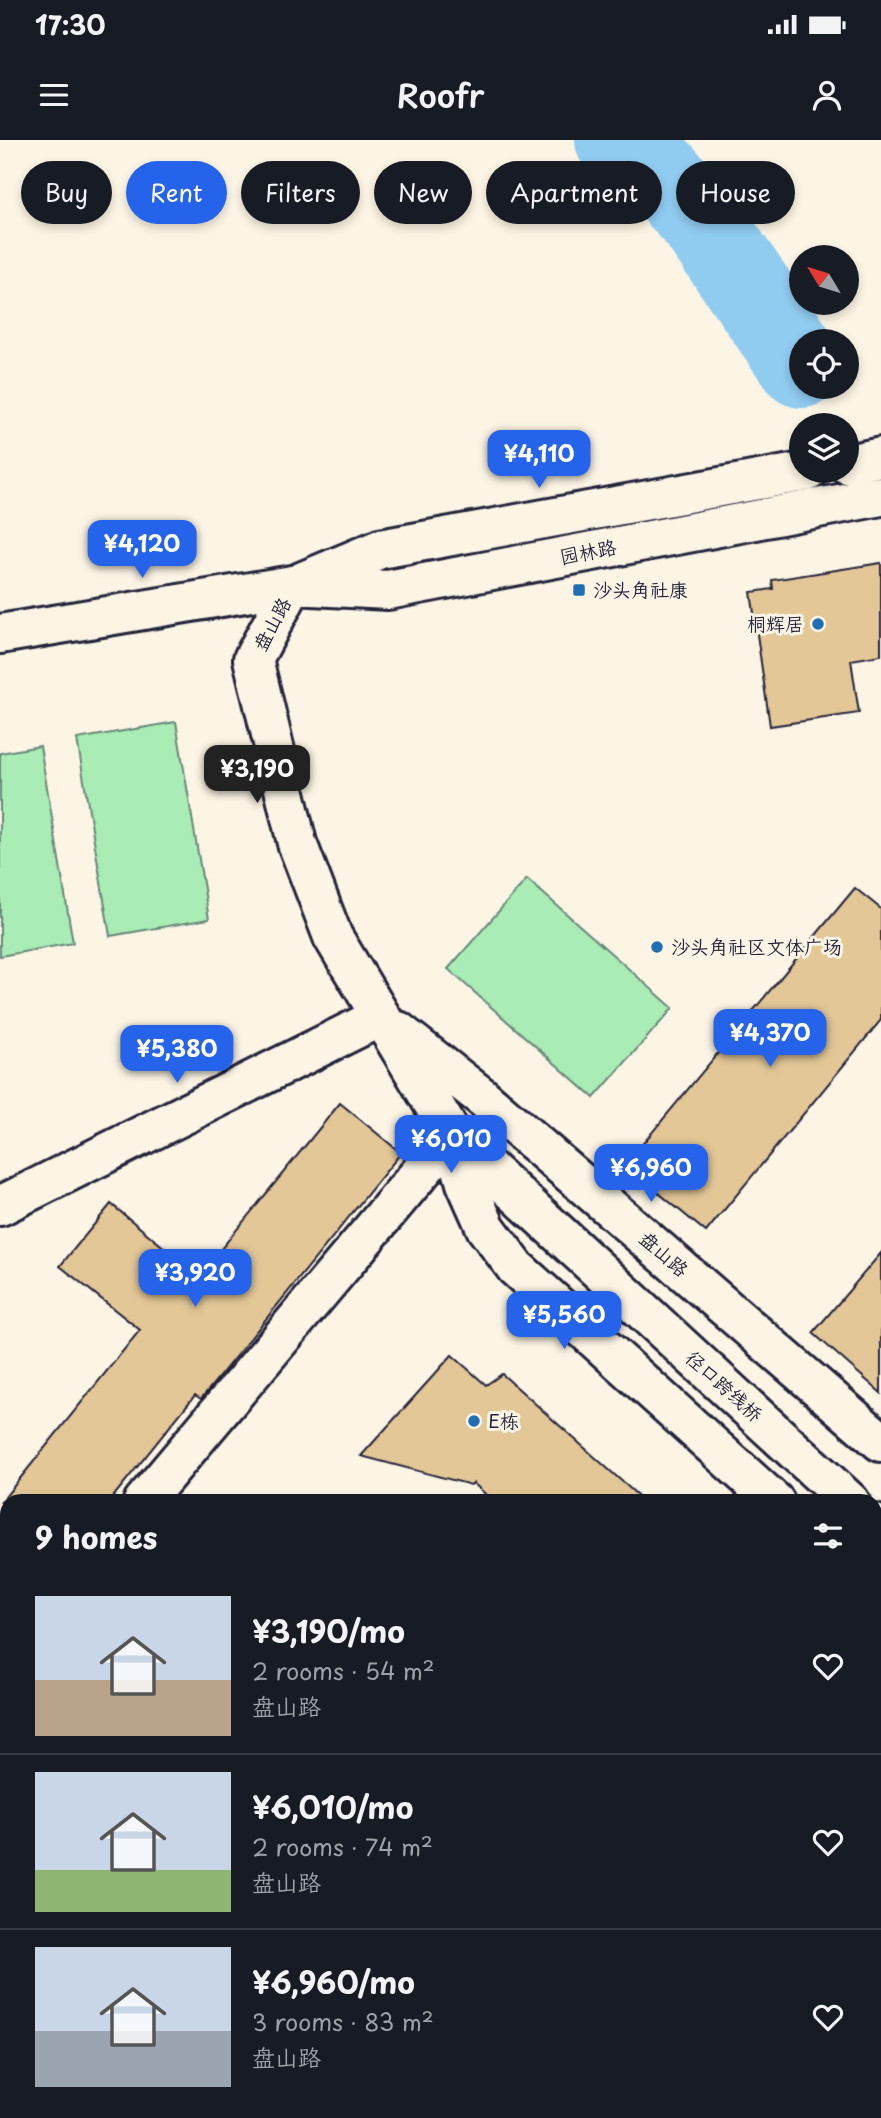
<!DOCTYPE html>
<html lang="en">
<head>
<meta charset="utf-8">
<style>
  body { margin:0; font-family:"Playpen Sans","LXGW WenKai TC",sans-serif; background:#242831; color:#f1f3f6; height:100vh; display:flex; flex-direction:column; font-size:26px; white-space:nowrap }
  * { box-sizing:border-box; margin:0 }
  p { font-size:23px; color:#9ea1a6 }
  .icon { flex:none; width:38px; height:38px; fill:none; stroke:currentColor; stroke-width:2; stroke-linecap:round; stroke-linejoin:round }
  .map { position:relative; flex:1; overflow:hidden }
  .drawer { position:absolute; left:0px; top:1354px; width:882px; height:625px; display:flex; flex-direction:column; background:#171b24; border-radius:21px 21px 0 0; box-shadow:0 4px 10px #0003 }
  .drawer>* { flex:none }
  .hud { position:absolute; left:21px; top:21px; width:840px; height:63px; display:flex; gap:14px }
  .needle { width:46px; rotate:308deg }
  .controls { position:absolute; left:789px; top:105px; display:grid; gap:14px }
  .controls a { display:grid; place-items:center; width:70px; height:70px; border-radius:50%; background:#171b24; box-shadow:0 4px 10px #0003; font-size:35px }
  .price { position:absolute; translate:-50% -60px; padding:0 16px; border-radius:14px; background:#2563eb; color:#fff; font-size:23px; line-height:46px; filter:drop-shadow(0 2px 4px #0008) }
  .price::after { content:''; position:absolute; left:50%; top:42px; width:21px; height:16px; margin-left:-10px; background:inherit; clip-path:polygon(0 0,100% 0,50% 100%) }
  .price.selected { background:#222; color:#fff }
  ul { padding:0; list-style:none }
  li { display:flex; align-items:center; gap:21px; height:175px; padding:0 35px }
  li+li { border-top:2px solid #363941 }
  li span { display:grid; place-items:center; flex:none; width:196px; height:140px; border-radius:0px; color:#555 }
  li>.icon { margin-inline-start:auto }
  span .icon { width:84px; height:84px; fill:#fffc; stroke-width:1 }
  li b { font-size:30px }
  h2 { display:flex; justify-content:space-between; align-items:center; height:84px; padding:0 35px; font-size:30px }
  .chip { padding:0 24px; border-radius:32px; background:#171b24; box-shadow:0 4px 10px #0003; font-size:24px; line-height:63px }
  .chip.selected { background:#2563eb; color:#fff }
  .status { display:flex; justify-content:space-between; align-items:center; height:49px; padding:0 35px; background:#171b24; direction:ltr }
  .status svg { height:19px; fill:currentColor }
  header { display:flex; justify-content:space-between; align-items:center; height:91px; padding:0 35px; background:#171b24; font-size:32px; font-weight:600 }
  .map>svg:first-child { display:block }
  .green { fill:#a9ecb5; stroke:#668778; stroke-width:2 }
  .lines { fill:none; stroke-linecap:round; stroke-linejoin:round }
  .river { stroke:#90cbf0; stroke-width:86 }
  .building { fill:#e3c797; stroke:#22223b; stroke-width:2 }
  .primary-tunnel { stroke:#d0cbc3; stroke-width:38; stroke-dasharray:38 19; stroke-linecap:butt }
  .service-casing { stroke:#22223b; stroke-width:33 }
  .minor-casing { stroke:#22223b; stroke-width:44 }
  .tertiary-casing { stroke:#22223b; stroke-width:44 }
  .secondary-casing { stroke:#22223b; stroke-width:44 }
  .service { stroke:#fcf5e5; stroke-width:28 }
  .minor { stroke:#fcf5e5; stroke-width:38 }
  .tertiary { stroke:#fcf5e5; stroke-width:38 }
  .secondary { stroke:#fcf5e5; stroke-width:38 }
  .poi-dot { fill:#1f6fb2; stroke:#fcf5e5; stroke-width:2.5 }
  .labels { text-anchor:middle; stroke-width:6; stroke-linejoin:round; paint-order:stroke }
  .street-label { font-size:19px; fill:#22223b; stroke:#fcf5e5 }
  .poi-label { font-size:19px; fill:#22223b; stroke:#fcf5e5; text-anchor:start }
</style>
</head>
<body>
<div class="status"><b>17:30</b><svg viewBox="0 0 49 12"><path d="M0 12V9h3v3zM5 12V6h3v6zM10 12V3h3v9zM15 12V0h3v12zM26 1h20v11H26zM47 4h2v5h-2z"/></svg></div>
<header><svg class="icon" aria-label="menu" viewBox="0 0 24 24"><path d="M4 6h16M4 12h16M4 18h16"/></svg>Roofr<svg class="icon" aria-label="person" viewBox="0 0 24 24"><circle cx="12" cy="8" r="4"/><path d="M4 21q1-7 8-7t8 7"/></svg></header>
<div class="map">
<svg width="881" height="1978" viewBox="0 0 881 1978">
  <rect width="100%" height="100%" fill="#fcf5e5"/>
  <filter id="ink" filterUnits="userSpaceOnUse"><feTurbulence type="fractalNoise" baseFrequency=".0143" numOctaves="2"/><feDisplacementMap in="SourceGraphic" scale="14" xChannelSelector="R" yChannelSelector="G"/><feConvolveMatrix kernelMatrix="1 2 1 2 8 2 1 2 1" color-interpolation-filters="sRGB"/></filter>
  <g filter="url(#ink)">
    <!-- green -->
    <path class="green" d="M 176,582 L 209,779 L 110,796 L 77,599 Z
      M 40,606 L 73,803 L 0,816 L 0,613 Z
      M 527,739 L 673,868 L 594,958 L 448,829 Z
      M 881,1812 L 881,1978 L 738,1978 L 743,1972 L 875,1972 L 875,1819 Z"/>
    <g class="lines">
      <!-- river -->
      <path class="river" d="M 618,0 L 636,8 L 697,74 L 802,225"/>
    </g>
    <!-- building -->
    <path class="building" d="M 881,423 L 881,515 L 851,520 L 859,573 L 770,586 L 751,452 L 773,449 L 772,440 Z
      M 855,748 L 881,769 L 881,880 L 706,1092 L 625,1025 Z
      M 340,963 L 401,1013 L 201,1259 L 195,1255 L 109,1362 L 1,1362 L 140,1190 L 60,1126 L 111,1064 L 199,1136 Z
      M 881,1113 L 881,1253 L 813,1193 Z
      M 452,1215 L 486,1245 L 502,1234 L 645,1362 L 494,1362 L 473,1343 L 471,1345 L 361,1316 Z"/>
    <g class="lines">
      <!-- primary-tunnel -->
      <path class="primary-tunnel" d="M 875,1938 L 881,1931
        M 841,1978 L 846,1972"/>
      <defs>
        <path id="service" d="M 875,1719 L 881,1713
          M 648,1978 L 653,1972"/>
        <path id="minor" d="M 452,995 L 466,1043 L 486,1088 L 516,1128 L 775,1362
          M 0,1066 L 380,877
          M 143,1362 L 452,995
          M 875,1452 L 881,1457
          M 0,1534 L 7,1525"/>
        <path id="tertiary" d="M 0,494 L 293,445"/>
        <path id="secondary" d="M 847,324 L 881,317
          M 301,442 L 380,409 L 808,331
          M 293,445 L 253,519 L 297,703 L 333,797 L 452,995 L 850,1362
          M 293,445 L 388,450 L 881,356
          M 398,891 L 482,957 L 881,1302
          M 875,1384 L 881,1390"/>
      </defs>
      <!-- service casing -->
      <use href="#service" class="service-casing"/>
      <!-- minor casing -->
      <use href="#minor" class="minor-casing"/>
      <!-- tertiary casing -->
      <use href="#tertiary" class="tertiary-casing"/>
      <!-- secondary casing -->
      <use href="#secondary" class="secondary-casing"/>
      <!-- service -->
      <use href="#service" class="service"/>
      <!-- minor -->
      <use href="#minor" class="minor"/>
      <!-- tertiary -->
      <use href="#tertiary" class="tertiary"/>
      <!-- secondary -->
      <use href="#secondary" class="secondary"/>
    </g>
  </g>
  <!-- markers -->
  <g class="poi-dot">
    <rect x="572" y="443" width="14" height="14" rx="3.5"/>
    <circle cx="818" cy="484" r="7"/>
    <circle cx="657" cy="807" r="7"/>
    <circle cx="474" cy="1281" r="7"/>
  </g>
  <g class="labels">
    <!-- street labels -->
    <g class="street-label">
      <text transform="translate(588 412) rotate(-11)" y="7">园林路</text>
      <text transform="translate(272 484) rotate(-62)" y="7">盘山路</text>
      <text transform="translate(664 1114) rotate(41)" y="7">盘山路</text>
      <text transform="translate(724 1246) rotate(42)" y="7">径口跨线桥</text>
    </g>
    <!-- poi labels -->
    <g class="poi-label">
      <text x="593" y="457">沙头角社康</text>
      <text x="804" y="491" text-anchor="end">桐辉居</text>
      <text x="671" y="814">沙头角社区文体广场</text>
      <text x="488" y="1288">E栋</text>
    </g>
  </g>
</svg>
<div class="controls">
<a><svg class="needle" viewBox="-14 -14 28 28"><path d="M0-13l5 13h-10z" fill="#e53935"/><path d="M0 13l5-13h-10z" fill="#9ea1a6"/></svg></a>
<a><svg class="icon" aria-label="locate" viewBox="0 0 24 24"><circle cx="12" cy="12" r="6"/><path d="M12 2v4M12 18v4M2 12h4M18 12h4"/></svg></a>
<a><svg class="icon" aria-label="layers" viewBox="0 0 24 24"><path d="M12 4l9 5-9 5-9-5zM3 14l9 5 9-5"/></svg></a>
</div>
<b class="price" style="left:539px;top:350px">¥4,110</b>
<b class="price" style="left:142px;top:440px">¥4,120</b>
<b class="price selected" style="left:257px;top:665px">¥3,190</b>
<b class="price" style="left:770px;top:929px">¥4,370</b>
<b class="price" style="left:177px;top:945px">¥5,380</b>
<b class="price" style="left:451px;top:1035px">¥6,010</b>
<b class="price" style="left:651px;top:1064px">¥6,960</b>
<b class="price" style="left:195px;top:1169px">¥3,920</b>
<b class="price" style="left:564px;top:1211px">¥5,560</b>
<div class="hud">
<a class="chip">Buy</a>
<a class="chip selected">Rent</a>
<a class="chip">Filters</a>
<a class="chip">New</a>
<a class="chip">Apartment</a>
<a class="chip">House</a>
</div>
<section class="drawer">
<h2>9 homes<svg class="icon" aria-label="filters" viewBox="0 0 24 24"><path d="M4 7h16M4 17h16"/><circle cx="9" cy="7" r="2"/><circle cx="15" cy="17" r="2"/></svg></h2>
<ul>
<li><span style="background:linear-gradient(#c9d6e8 60%,#b9a48a 0)"><svg class="icon" aria-label="home" viewBox="0 0 24 24"><path d="M3 11l9-7 9 7M6 9v11h12V9"/></svg></span><div><b>¥3,190/mo</b><p>2 rooms · 54 m²</p><p>盘山路</p></div><svg class="icon" aria-label="heart" viewBox="0 0 24 24"><path d="M12 20l-8-8c-3-5 5-10 8-4 3-6 11-1 8 4z"/></svg></li>
<li><span style="background:linear-gradient(#c9d6e8 70%,#8fb573 0)"><svg class="icon" aria-label="home" viewBox="0 0 24 24"><path d="M3 11l9-7 9 7M6 9v11h12V9"/></svg></span><div><b>¥6,010/mo</b><p>2 rooms · 74 m²</p><p>盘山路</p></div><svg class="icon" aria-label="heart" viewBox="0 0 24 24"><path d="M12 20l-8-8c-3-5 5-10 8-4 3-6 11-1 8 4z"/></svg></li>
<li><span style="background:linear-gradient(#c9d6e8 60%,#9aa5b1 0)"><svg class="icon" aria-label="home" viewBox="0 0 24 24"><path d="M3 11l9-7 9 7M6 9v11h12V9"/></svg></span><div><b>¥6,960/mo</b><p>3 rooms · 83 m²</p><p>盘山路</p></div><svg class="icon" aria-label="heart" viewBox="0 0 24 24"><path d="M12 20l-8-8c-3-5 5-10 8-4 3-6 11-1 8 4z"/></svg></li>
</ul>
</section>
</div>
</body>
</html>
